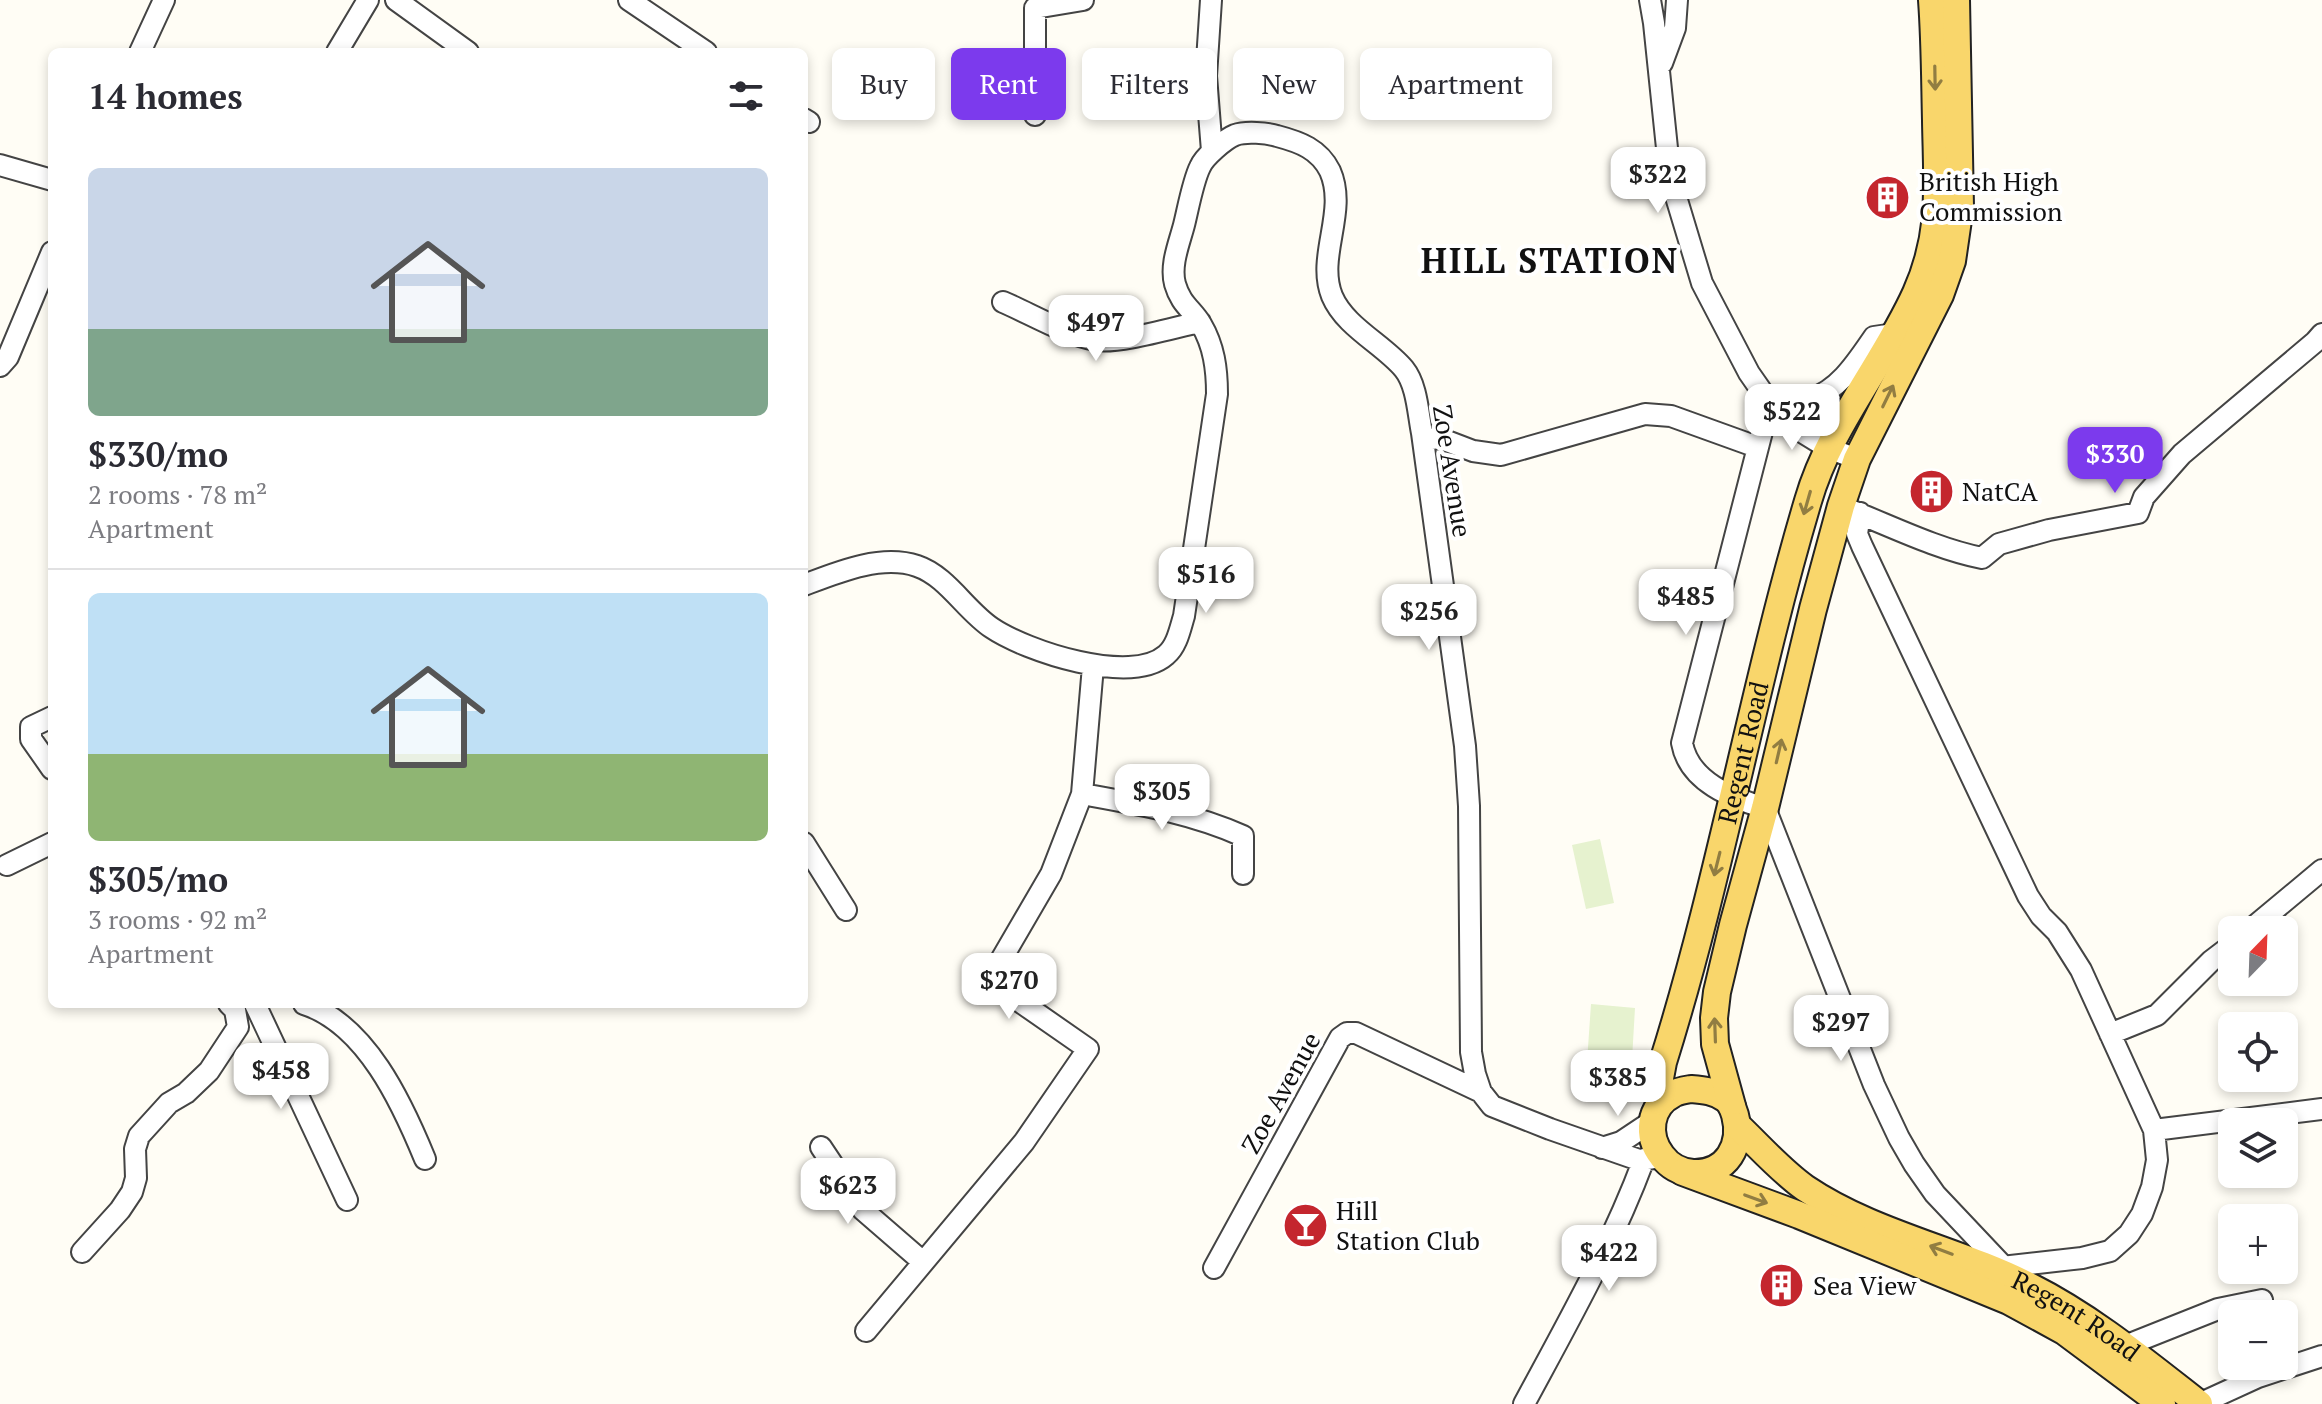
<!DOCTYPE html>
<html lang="en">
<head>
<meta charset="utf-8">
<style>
  body { margin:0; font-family:"PT Serif",serif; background:#f2f2f3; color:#2b2b33; height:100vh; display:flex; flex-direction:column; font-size:30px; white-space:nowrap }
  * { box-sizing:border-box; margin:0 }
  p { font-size:26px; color:#7c7c81 }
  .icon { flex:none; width:44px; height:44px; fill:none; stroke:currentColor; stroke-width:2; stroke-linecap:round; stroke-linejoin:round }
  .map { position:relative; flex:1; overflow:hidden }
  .panel { position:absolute; left:48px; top:48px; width:760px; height:960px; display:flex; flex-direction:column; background:#fff; border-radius:12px; box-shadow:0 4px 12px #0003 }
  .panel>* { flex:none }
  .banner { position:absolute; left:832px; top:48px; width:760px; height:72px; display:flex; gap:16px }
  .needle { width:52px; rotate:23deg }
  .fabs { position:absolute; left:2218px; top:916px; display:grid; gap:16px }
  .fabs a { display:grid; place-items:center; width:80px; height:80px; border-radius:12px; background:#fff; box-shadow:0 4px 12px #0003; font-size:40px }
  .price { position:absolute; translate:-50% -68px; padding:0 18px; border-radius:16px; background:#fff; color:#222; font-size:26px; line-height:52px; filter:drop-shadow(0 2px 4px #0008) }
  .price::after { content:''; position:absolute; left:50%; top:48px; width:24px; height:18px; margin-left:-12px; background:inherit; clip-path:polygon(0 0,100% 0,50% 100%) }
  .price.selected { background:#7c3aed; color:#fff }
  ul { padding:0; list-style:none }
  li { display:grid; align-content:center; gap:16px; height:424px; padding:0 40px }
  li+li { border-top:2px solid #e1e1e2 }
  li span { display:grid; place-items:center; height:248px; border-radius:12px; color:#555 }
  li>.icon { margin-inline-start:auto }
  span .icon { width:144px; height:144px; fill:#fffc; stroke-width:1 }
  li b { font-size:34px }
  h2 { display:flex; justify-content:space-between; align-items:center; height:96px; padding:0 40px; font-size:34px }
  .chip { padding:0 28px; border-radius:12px; background:#fff; box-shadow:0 4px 12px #0003; font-size:28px; line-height:72px }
  .chip.selected { background:#7c3aed; color:#fff }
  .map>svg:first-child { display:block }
  .pitch { fill:#e6f2cf }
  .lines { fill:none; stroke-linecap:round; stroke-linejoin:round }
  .minor-casing { stroke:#444; stroke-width:24 }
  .major-casing { stroke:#222; stroke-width:30 }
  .minor { stroke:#fff; stroke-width:20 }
  .major { stroke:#f9d66b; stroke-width:26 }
  .oneway { stroke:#917d42 }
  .labels { text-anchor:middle; stroke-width:8; stroke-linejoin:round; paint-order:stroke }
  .poi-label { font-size:26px; fill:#111; stroke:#fff; text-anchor:start }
  .street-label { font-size:26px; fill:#111; stroke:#fff }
  .district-label { font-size:34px; font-weight:bold; letter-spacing:2px; fill:#111; stroke:#fff }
</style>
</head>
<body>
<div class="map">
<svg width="2322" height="1404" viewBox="0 0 2322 1404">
  <rect width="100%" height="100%" fill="#fffdf5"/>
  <!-- pitch -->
  <path class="pitch" d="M 1600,839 L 1614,903 L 1586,909 L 1572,845 Z
    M 1591,1004 L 1635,1008 L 1630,1094 L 1585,1091 Z"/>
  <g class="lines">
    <defs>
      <path id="minor" d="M 396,0 L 468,52
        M 629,0 L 706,52
        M 1211,0 L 1206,76 L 1212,151
        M 1650,0 L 1654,23 L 1670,177 L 1702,283 L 1749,373 L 1781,419 L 1828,448 L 1857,459
        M 140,52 L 164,0
        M 337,52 L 368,0
        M 1662,63 L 1675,28 L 1677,0
        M 1035,115 L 1035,8 L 1083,0
        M 804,119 L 809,122
        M 0,165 L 52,180
        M 1003,302 C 1029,313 1068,336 1096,340 C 1119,344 1175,327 1200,322
        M 0,366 L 8,357 L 52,252
        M 1765,395 L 1765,420 L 1682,743 C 1689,782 1732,798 1765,808 L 1874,1085 L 1899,1138 L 1914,1164 L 1935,1194 L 2003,1266
        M 1765,395 C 1779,398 1796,403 1810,399 C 1839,391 1858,360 1874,337 L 1894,334
        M 1423,440 L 1439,438 L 1473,451 L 1501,455 L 1645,414 L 1671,416 L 1757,447
        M 1850,510 C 1893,527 1937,549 1982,558 L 1999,544 L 2049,530 L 2138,513 L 2144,497 L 2182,454 L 2315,342 L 2322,334
        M 1860,513 L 1857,534 L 1862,546 L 2028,896 L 2041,916 L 2057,932 L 2081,970 L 2154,1130 L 2157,1160 L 2152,1187 L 2142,1214 L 2129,1234 L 2110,1251 L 2082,1258 L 1993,1268
        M 804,585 C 838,572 881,554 917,566 C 947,576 966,611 992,628 C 1026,651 1131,686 1166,655 C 1177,646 1180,629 1184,616 L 1217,394 C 1217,369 1214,346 1201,324 C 1192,309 1181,305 1175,284 C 1170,265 1179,244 1184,225 C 1188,209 1193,181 1200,167 C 1204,157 1225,139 1235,135 C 1246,131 1267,133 1277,136 C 1300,142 1319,149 1330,171 C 1348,212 1316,256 1332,296 C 1345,327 1383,344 1404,369 C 1417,385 1418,413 1422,433 L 1465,746 L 1469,806 L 1471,1052 L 1475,1074 L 1481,1092 L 1492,1106 L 1550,1129 L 1639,1160 L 1662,1157
        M 52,717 L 31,727 L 31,739 L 52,769
        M 1082,794 C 1137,804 1192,813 1243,836 L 1243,874
        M 804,843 L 846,910
        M 7,865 L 52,843
        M 2250,930 L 2322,870
        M 255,1004 L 347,1200
        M 304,1004 C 366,1024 402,1103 425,1159
        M 2110,1034 L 2157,1015 L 2211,961 L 2232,945
        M 2154,1130 L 2322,1109
        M 821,1147 L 863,1210 L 923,1262
        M 1602,1148 L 1621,1142 L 1651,1122
        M 82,1252 L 120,1210 L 132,1192 L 136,1178 L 135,1149 L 139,1136 L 169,1103 L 186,1093 L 209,1071 L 238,1027 L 235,1010 L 229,1004
        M 1214,1268 L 1340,1038 L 1347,1033 L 1356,1033 L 1481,1092
        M 866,1331 L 1024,1142 L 1088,1049 L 1006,992 L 996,979 L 998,965 L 1051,874 L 1082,794 L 1093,666
        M 2125,1346 L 2218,1309 L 2262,1300
        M 1524,1404 C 1567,1324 1612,1245 1644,1159
        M 2199,1404 L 2258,1377 L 2322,1356"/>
      <g id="major">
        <path d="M 1691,1089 C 1704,1090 1715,1091 1726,1099 C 1731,1103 1733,1108 1735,1115 C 1743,1145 1727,1174 1693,1173 C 1680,1172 1670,1167 1662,1156 C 1646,1136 1649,1106 1673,1094 C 1678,1091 1685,1090 1691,1089 Z"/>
        <path id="s1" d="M 1661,1102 L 1660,1078 L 1663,1062 C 1721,877 1753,686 1808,501 C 1830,425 1884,364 1916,293 C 1943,233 1937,184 1936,121 C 1935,80 1935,40 1932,0"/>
        <path d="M 1732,1106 L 1715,1044 L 1714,1018 L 1717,992 L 1733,925 L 1765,808 L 1813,609 L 1841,506 L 1857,459 L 1940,295 L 1952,261 L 1960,206 L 1956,0"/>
        <path id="s2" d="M 1738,1126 C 1760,1147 1781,1171 1805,1188 C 1873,1234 1956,1249 2029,1286 C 2091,1317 2144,1361 2199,1404"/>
        <path d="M 1683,1172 L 1799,1215 L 2009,1301 L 2064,1331 L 2162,1404"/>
      </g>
    </defs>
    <!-- minor casing -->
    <use href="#minor" class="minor-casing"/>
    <!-- major casing -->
    <use href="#major" class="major-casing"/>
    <!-- minor -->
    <use href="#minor" class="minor"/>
    <!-- major -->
    <use href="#major" class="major"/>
  </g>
  <!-- one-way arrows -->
  <defs><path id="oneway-shaft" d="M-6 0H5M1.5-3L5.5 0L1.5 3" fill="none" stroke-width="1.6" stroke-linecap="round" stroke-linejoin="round" transform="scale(2)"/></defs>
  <g class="oneway">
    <use href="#oneway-shaft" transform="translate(1935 78) rotate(89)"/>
    <use href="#oneway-shaft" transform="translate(1888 396) rotate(-64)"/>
    <use href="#oneway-shaft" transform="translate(1807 503) rotate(106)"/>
    <use href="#oneway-shaft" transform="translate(1779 751) rotate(-77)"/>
    <use href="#oneway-shaft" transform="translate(1717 864) rotate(104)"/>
    <use href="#oneway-shaft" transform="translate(1715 1030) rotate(-92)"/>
    <use href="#oneway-shaft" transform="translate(1756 1199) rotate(20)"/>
    <use href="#oneway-shaft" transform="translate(1941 1250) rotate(-159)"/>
  </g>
  <!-- icons -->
  <defs>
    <symbol id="building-disc" viewBox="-11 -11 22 22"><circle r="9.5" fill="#c4262e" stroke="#fff"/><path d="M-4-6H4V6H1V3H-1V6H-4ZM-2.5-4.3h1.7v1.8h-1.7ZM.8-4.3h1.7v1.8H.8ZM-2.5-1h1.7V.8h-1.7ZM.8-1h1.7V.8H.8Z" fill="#fff"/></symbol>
    <symbol id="bar-disc" viewBox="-11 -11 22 22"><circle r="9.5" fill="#c4262e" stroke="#fff"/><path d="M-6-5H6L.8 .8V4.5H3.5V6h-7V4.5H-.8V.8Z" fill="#fff"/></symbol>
  </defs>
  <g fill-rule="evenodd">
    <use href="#building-disc" x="1862" y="172" width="51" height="51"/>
    <use href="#building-disc" x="1906" y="466" width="51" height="51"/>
    <use href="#bar-disc" x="1280" y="1200" width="51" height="51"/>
    <use href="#building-disc" x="1756" y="1260" width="51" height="51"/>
  </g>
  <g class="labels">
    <!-- poi labels -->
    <g class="poi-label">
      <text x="1919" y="191">British High<tspan x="1919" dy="30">Commission</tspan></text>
      <text x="1962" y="501">NatCA</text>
      <text x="1336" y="1220">Hill<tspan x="1336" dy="30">Station Club</tspan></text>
      <text x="1813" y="1295">Sea View</text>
    </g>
    <!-- street labels -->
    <g class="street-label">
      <text transform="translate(1452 471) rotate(81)" y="9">Zoe Avenue</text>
      <text dy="9" stroke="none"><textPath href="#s1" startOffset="360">Regent Road</textPath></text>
      <text transform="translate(1281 1093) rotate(-61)" y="9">Zoe Avenue</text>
      <text dy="9" stroke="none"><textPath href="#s2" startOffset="392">Regent Road</textPath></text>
    </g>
    <!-- district labels -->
    <g class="district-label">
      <text x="1550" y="273">HILL STATION</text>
    </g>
  </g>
</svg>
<div class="fabs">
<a><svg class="needle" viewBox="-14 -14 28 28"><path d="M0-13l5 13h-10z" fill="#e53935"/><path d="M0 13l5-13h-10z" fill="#7c7c81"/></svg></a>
<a><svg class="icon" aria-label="locate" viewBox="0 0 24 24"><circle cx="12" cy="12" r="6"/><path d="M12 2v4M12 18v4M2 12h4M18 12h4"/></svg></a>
<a><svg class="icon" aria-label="layers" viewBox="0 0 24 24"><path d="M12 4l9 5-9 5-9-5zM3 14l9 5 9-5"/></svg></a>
<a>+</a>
<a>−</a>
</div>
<b class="price" style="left:1658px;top:215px">$322</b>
<b class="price" style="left:1096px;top:363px">$497</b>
<b class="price" style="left:1792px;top:452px">$522</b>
<b class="price selected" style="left:2115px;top:495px">$330</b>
<b class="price" style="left:1206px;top:615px">$516</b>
<b class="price" style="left:1686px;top:637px">$485</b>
<b class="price" style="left:1429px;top:652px">$256</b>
<b class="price" style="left:1162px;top:832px">$305</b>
<b class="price" style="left:1009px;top:1021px">$270</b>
<b class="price" style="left:1841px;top:1063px">$297</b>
<b class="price" style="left:281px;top:1111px">$458</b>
<b class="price" style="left:1618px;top:1118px">$385</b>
<b class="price" style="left:848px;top:1226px">$623</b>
<b class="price" style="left:1609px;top:1293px">$422</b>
<div class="banner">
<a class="chip">Buy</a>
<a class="chip selected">Rent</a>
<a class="chip">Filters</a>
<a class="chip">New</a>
<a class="chip">Apartment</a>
</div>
<section class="panel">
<h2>14 homes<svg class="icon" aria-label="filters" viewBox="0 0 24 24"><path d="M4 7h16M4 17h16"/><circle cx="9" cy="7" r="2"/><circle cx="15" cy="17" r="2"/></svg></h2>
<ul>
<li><span style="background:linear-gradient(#c9d6e8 65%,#7fa58c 0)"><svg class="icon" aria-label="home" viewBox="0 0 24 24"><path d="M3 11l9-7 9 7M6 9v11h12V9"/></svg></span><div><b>$330/mo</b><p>2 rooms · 78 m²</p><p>Apartment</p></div></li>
<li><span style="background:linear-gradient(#bfe0f5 65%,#8fb573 0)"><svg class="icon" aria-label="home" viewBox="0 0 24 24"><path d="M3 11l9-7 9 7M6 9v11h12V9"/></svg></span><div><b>$305/mo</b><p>3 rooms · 92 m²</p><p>Apartment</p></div></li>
</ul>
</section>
</div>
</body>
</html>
